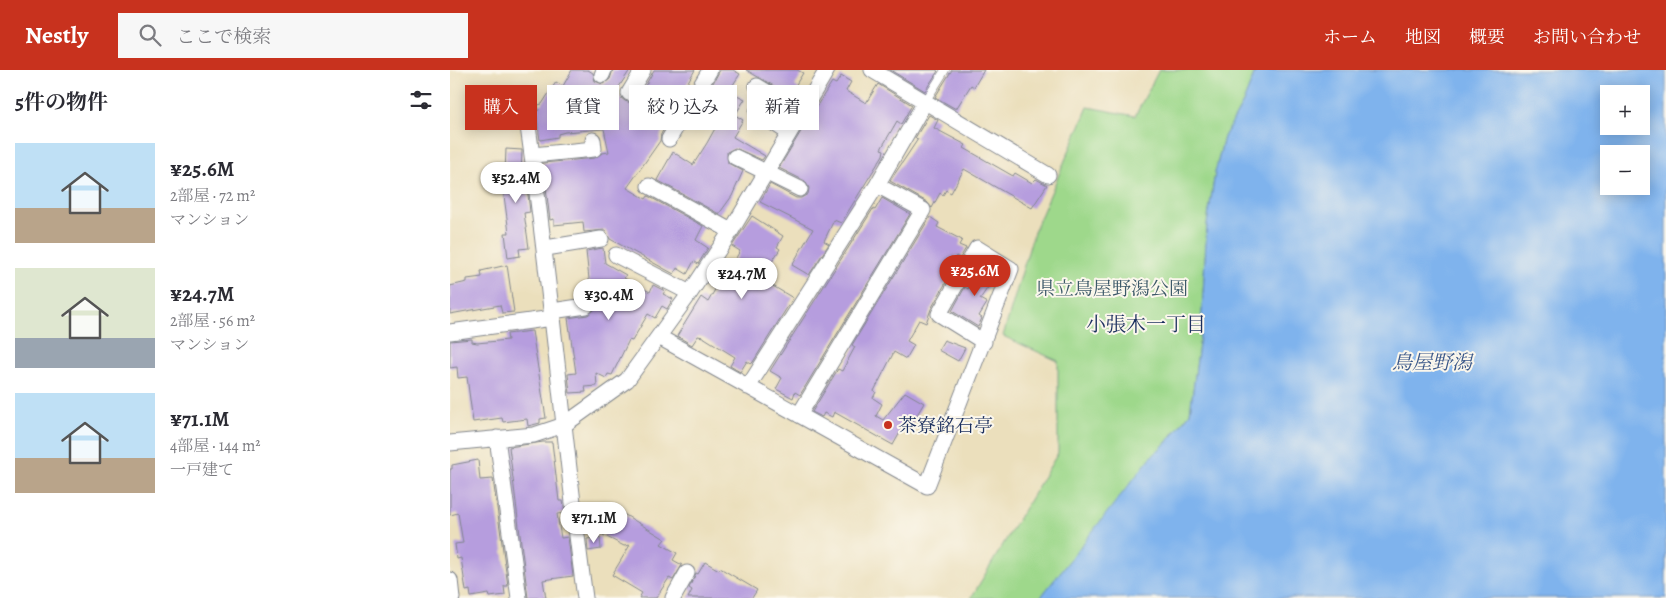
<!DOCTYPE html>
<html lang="ja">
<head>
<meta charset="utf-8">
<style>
  body { margin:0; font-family:Alegreya,"Noto Serif JP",serif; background:#f7f7f7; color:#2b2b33; height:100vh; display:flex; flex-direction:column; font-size:19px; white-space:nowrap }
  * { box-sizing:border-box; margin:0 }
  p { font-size:16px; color:#7c7c81 }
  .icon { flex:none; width:28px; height:28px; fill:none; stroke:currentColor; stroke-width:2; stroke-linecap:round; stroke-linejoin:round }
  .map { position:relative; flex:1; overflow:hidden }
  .sheet { display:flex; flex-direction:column; background:#fff; width:450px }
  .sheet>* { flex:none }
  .top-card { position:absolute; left:15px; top:15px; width:475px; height:45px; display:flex; gap:10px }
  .buttons { position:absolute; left:1150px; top:15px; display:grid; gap:10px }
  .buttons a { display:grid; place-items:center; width:50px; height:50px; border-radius:0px; background:#fff; box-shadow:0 2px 12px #0003; font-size:25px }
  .price { position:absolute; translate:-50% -42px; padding:0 11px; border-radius:18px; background:#fff; color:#222; font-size:16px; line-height:32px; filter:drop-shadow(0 1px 2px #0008) }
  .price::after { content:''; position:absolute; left:50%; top:30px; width:15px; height:11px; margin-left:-8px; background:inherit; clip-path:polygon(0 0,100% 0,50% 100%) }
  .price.selected { background:#c8321e; color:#fff }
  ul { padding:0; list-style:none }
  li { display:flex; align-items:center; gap:15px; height:125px; padding:0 15px }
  li span { display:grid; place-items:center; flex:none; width:140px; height:100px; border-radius:0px; color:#555 }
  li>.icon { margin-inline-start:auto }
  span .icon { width:60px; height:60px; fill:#fffc; stroke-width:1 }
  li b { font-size:21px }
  h2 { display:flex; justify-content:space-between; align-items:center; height:60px; padding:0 15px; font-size:21px }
  .chip { padding:0 18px; border-radius:0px; background:#fff; box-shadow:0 2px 12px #0003; font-size:18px; line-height:45px }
  .chip.selected { background:#c8321e; color:#fff }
  header { display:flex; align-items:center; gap:30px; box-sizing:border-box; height:70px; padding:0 25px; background:#c8321e; color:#fff }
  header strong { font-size:24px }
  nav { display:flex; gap:28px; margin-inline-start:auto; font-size:18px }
  .search { width:350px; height:45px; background:#f7f7f7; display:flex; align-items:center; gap:12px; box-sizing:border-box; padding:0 18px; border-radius:0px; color:#7c7c81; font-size:19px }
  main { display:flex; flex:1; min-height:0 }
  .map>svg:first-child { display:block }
  .green { fill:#9ed88b; stroke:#5c8474 }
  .water { fill:#7fb3ed; stroke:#4d71a6; fill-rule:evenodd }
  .building { fill:#b69dde }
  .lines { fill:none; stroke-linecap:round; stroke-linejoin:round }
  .service-casing { stroke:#83878d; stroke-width:9 }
  .minor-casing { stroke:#83878d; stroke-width:17 }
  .service { stroke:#fff; stroke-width:8 }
  .minor { stroke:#fff; stroke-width:15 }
  .poi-dot { fill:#c8321e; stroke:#fbf7ec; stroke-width:2 }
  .labels { text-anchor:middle; stroke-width:4; stroke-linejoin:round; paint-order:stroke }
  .park-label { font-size:19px; fill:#3c5969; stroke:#fbf7ec }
  .poi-label { font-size:19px; fill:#1b2f5e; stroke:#fbf7ec; text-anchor:start }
  .neighbourhood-label { font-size:20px; fill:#1b2f5e; stroke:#fbf7ec }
  .water-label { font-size:20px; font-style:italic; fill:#395789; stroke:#fbf7ec }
</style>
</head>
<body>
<header>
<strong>Nestly</strong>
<div class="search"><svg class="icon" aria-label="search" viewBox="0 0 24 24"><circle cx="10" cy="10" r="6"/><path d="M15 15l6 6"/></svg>ここで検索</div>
<nav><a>ホーム</a><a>地図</a><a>概要</a><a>お問い合わせ</a></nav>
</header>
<main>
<section class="sheet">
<h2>5件の物件<svg class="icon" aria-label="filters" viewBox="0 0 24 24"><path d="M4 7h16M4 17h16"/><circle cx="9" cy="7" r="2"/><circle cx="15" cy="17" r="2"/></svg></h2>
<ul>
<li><span style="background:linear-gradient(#bfe0f5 65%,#b9a48a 0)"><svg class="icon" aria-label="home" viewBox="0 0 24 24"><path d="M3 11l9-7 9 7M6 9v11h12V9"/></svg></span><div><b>¥25.6M</b><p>2部屋 · 72 m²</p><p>マンション</p></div></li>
<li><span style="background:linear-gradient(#dfe7d0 70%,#9aa5b1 0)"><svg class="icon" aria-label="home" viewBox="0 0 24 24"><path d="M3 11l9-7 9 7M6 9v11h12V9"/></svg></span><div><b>¥24.7M</b><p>2部屋 · 56 m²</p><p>マンション</p></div></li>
<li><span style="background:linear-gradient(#bfe0f5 65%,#b9a48a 0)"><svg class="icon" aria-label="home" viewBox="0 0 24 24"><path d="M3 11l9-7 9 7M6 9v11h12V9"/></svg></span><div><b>¥71.1M</b><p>4部屋 · 144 m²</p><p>一戸建て</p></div></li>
</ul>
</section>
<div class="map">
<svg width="1216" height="528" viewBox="0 0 1216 528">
  <rect width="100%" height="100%" fill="#fbf7ec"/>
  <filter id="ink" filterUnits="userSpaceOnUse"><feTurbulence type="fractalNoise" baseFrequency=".02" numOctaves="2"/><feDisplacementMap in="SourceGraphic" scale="10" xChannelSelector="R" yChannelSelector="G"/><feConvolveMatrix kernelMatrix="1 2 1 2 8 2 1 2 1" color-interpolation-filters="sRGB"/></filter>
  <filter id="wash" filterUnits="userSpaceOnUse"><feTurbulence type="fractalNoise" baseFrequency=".0096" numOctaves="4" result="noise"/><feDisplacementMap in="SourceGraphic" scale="20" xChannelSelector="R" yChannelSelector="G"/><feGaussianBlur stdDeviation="1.12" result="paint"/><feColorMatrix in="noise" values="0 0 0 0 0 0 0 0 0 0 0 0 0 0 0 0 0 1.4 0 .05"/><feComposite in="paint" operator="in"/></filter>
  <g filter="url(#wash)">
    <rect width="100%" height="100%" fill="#ebdfbc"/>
    <!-- green -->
    <path class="green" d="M 709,0 L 806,0 L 793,33 L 774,67 L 765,103 L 757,154 L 751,259 L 740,343 L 590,528 L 521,528 L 608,383 L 608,291 L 553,266 L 584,162 L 638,37 L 685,46 Z"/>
    <!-- water -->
    <path class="water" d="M 806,0 L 1216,0 L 1216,528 L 590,528 L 701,387 L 719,370 L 740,343 L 751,259 L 757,154 L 765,103 L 774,67 L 793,33 ZM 1159,24 L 1191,24 L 1191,56 L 1159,56 ZM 1159,84 L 1191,84 L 1191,116 L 1159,116 Z"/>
    <g id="blocks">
      <!-- building -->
      <path class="building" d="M 122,0 L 138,0 L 143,3 L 145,11 L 153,14 L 160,9 L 163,0 L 180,0 L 165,23 L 175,31 L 185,34 L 204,0 L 245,0 L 236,15 L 239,17 L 211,64 L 210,71 L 177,118 L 196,129 L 198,126 L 253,156 L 246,170 L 258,178 L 248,194 L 244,191 L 237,204 L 227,198 L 224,204 L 213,198 L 160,169 L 155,160 L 134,162 L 133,152 L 104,155 L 104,149 L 100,150 L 93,93 L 145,88 L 152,83 L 159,82 L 154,59 L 115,62 L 108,64 L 108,67 L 90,70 L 86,41 L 89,40 L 88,35 L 92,34 L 106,12 L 113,16 Z
        M 270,0 L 283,0 L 290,4 L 279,21 L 295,29 L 285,45 L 293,50 L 283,67 L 315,86 L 312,90 L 285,78 L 277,82 L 278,93 L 293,101 L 282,126 L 269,144 L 207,110 L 223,82 L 243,95 L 257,73 L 278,35 L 257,24 Z
        M 296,0 L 347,0 L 353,3 L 345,16 L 349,19 L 343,27 Z
        M 440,0 L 486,0 L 488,1 L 475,21 Z
        M 502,0 L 534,0 L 524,17 L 521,15 L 506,39 L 485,27 Z
        M 391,6 L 401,12 L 396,21 L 416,33 L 428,14 L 462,35 L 451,54 L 447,51 L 431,79 L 434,80 L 433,85 L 391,153 L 384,150 L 374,171 L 379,174 L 359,205 L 342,195 L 363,159 L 310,132 L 320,114 L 346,128 L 351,128 L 358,124 L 359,118 L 355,111 L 329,98 L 353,58 L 356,60 L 363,47 L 361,45 L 382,12 L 386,14 Z
        M 479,45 L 488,50 L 484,58 L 516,75 L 514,78 L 563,106 L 565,103 L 582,113 L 586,109 L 597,115 L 582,138 L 514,99 L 501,123 L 496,120 L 493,125 L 490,123 L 482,138 L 477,132 L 440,111 L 468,69 L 465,68 Z
        M 56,79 L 72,80 L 71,108 L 76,108 L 80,142 L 74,143 L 79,178 L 69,179 L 70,186 L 58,188 L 55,163 L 59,163 L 54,126 Z
        M 432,128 L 460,144 L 350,325 L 345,322 L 343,328 L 326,319 L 332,308 L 320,301 L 423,139 L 425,140 Z
        M 302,146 L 333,166 L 327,177 L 330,179 L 311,209 L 343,228 L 303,292 L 301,294 L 297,291 L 290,302 L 280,296 L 285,287 L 253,267 L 248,266 L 242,275 L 227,266 L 251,227 L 258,232 L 271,209 L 273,210 L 290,181 L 282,176 Z
        M 480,147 L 489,153 L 487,157 L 512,170 L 509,175 L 516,178 L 510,188 L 506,186 L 496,205 L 499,207 L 481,239 L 476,253 L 469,250 L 457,271 L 464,275 L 456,289 L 444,282 L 424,321 L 426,322 L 423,328 L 432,334 L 426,346 L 433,350 L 455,322 L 474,333 L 461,355 L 456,352 L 443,375 L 384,342 L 382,347 L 374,343 L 372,347 L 362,342 L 388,299 L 392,301 L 405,277 L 402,275 Z
        M 153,178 L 155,193 L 176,205 L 174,208 L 200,222 L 203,215 L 215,221 L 213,224 L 223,229 L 217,239 L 212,236 L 205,248 L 198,244 L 182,271 L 179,270 L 162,305 L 158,304 L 156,308 L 146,303 L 147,316 L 135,317 L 136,322 L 120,323 L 118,304 L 126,303 L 118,248 L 138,245 L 144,240 L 145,234 L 141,228 L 136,181 Z
        M 57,195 L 64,242 L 52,243 L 50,235 L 0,244 L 0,216 L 17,212 L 17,209 L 32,207 L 31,201 Z
        M 533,195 L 547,204 L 530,229 L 537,233 L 529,246 L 532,248 L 528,257 L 502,241 L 515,217 L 518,219 Z
        M 82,261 L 96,348 L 90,349 L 90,353 L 78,356 L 77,349 L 53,352 L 52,348 L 23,352 L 17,307 L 8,308 L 7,297 L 0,298 L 0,271 L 22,269 L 22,272 L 27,273 L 58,270 L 57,264 Z
        M 494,270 L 515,278 L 508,291 L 488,280 Z
        M 93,372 L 102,372 L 109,431 L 113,431 L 115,443 L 107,444 L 111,468 L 118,467 L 123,506 L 93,510 L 96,528 L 78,528 L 59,377 Z
        M 28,390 L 30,410 L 43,409 L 58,516 L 54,516 L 55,525 L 40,527 L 39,524 L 21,527 L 20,520 L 16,521 L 11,488 L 7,489 L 5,474 L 13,473 L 8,443 L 0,445 L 0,399 L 2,399 L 2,395 Z
        M 167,440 L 215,469 L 211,474 L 227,483 L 223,490 L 232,495 L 223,510 L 219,508 L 206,528 L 189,528 L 192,523 L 162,505 L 180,475 L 174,476 L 153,465 Z
        M 150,467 L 151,479 L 138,481 L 137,469 Z
        M 255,492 L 269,500 L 270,498 L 307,520 L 302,528 L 238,528 L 242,520 L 239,518 L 246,503 L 248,504 Z"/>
    </g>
  </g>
  <g filter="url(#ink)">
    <use href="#blocks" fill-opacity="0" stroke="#83878d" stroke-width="1"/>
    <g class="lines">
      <defs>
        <path id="service" d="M 475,32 L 495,0"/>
        <path id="minor" d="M 422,0 L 598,105
          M 152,5 L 154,0
          M 307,16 L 351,43
          M 179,23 L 193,0
          M 307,42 L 339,63
          M 76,43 C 100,204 113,366 135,528
          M 219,69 L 260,0
          M 83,85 L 144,79 L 143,70
          M 285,87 L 350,119
          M 199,116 L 281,161
          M 96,178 L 151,169
          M 166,185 L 240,223
          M 102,241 L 136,236
          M 0,262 L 103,248
          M 209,267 L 477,416 L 561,199 L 527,178 L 489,244 L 534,272
          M 298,317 L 427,115 L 475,32
          M 349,345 L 473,140 L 427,115
          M 47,368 L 69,528
          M 0,373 L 84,365 L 114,355 L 177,310 L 240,223 L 281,161 L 377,0
          M 0,510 L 2,528
          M 223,528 L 237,503"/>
      </defs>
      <!-- service casing -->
      <use href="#service" class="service-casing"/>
      <!-- minor casing -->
      <use href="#minor" class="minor-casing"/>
      <!-- service -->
      <use href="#service" class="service"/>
      <!-- minor -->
      <use href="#minor" class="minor"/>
    </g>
  </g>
  <!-- markers -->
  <circle class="poi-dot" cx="438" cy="355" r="5"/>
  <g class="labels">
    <!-- park labels -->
    <g class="park-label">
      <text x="662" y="225">県立鳥屋野潟公園</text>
    </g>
    <!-- poi labels -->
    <g class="poi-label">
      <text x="448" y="362">茶寮銘石亭</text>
    </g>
    <!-- neighbourhood labels -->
    <g class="neighbourhood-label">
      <text x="696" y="261">小張木一丁目</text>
    </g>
    <!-- water labels -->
    <g class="water-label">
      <text x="982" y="299">鳥屋野潟</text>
    </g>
  </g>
</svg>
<div class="buttons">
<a>+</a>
<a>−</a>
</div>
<b class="price" style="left:66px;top:134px">¥52.4M</b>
<b class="price selected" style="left:525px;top:227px">¥25.6M</b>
<b class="price" style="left:292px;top:230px">¥24.7M</b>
<b class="price" style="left:159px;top:251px">¥30.4M</b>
<b class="price" style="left:144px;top:474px">¥71.1M</b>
<div class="top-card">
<a class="chip selected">購入</a>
<a class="chip">賃貸</a>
<a class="chip">絞り込み</a>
<a class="chip">新着</a>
</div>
</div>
</main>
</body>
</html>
